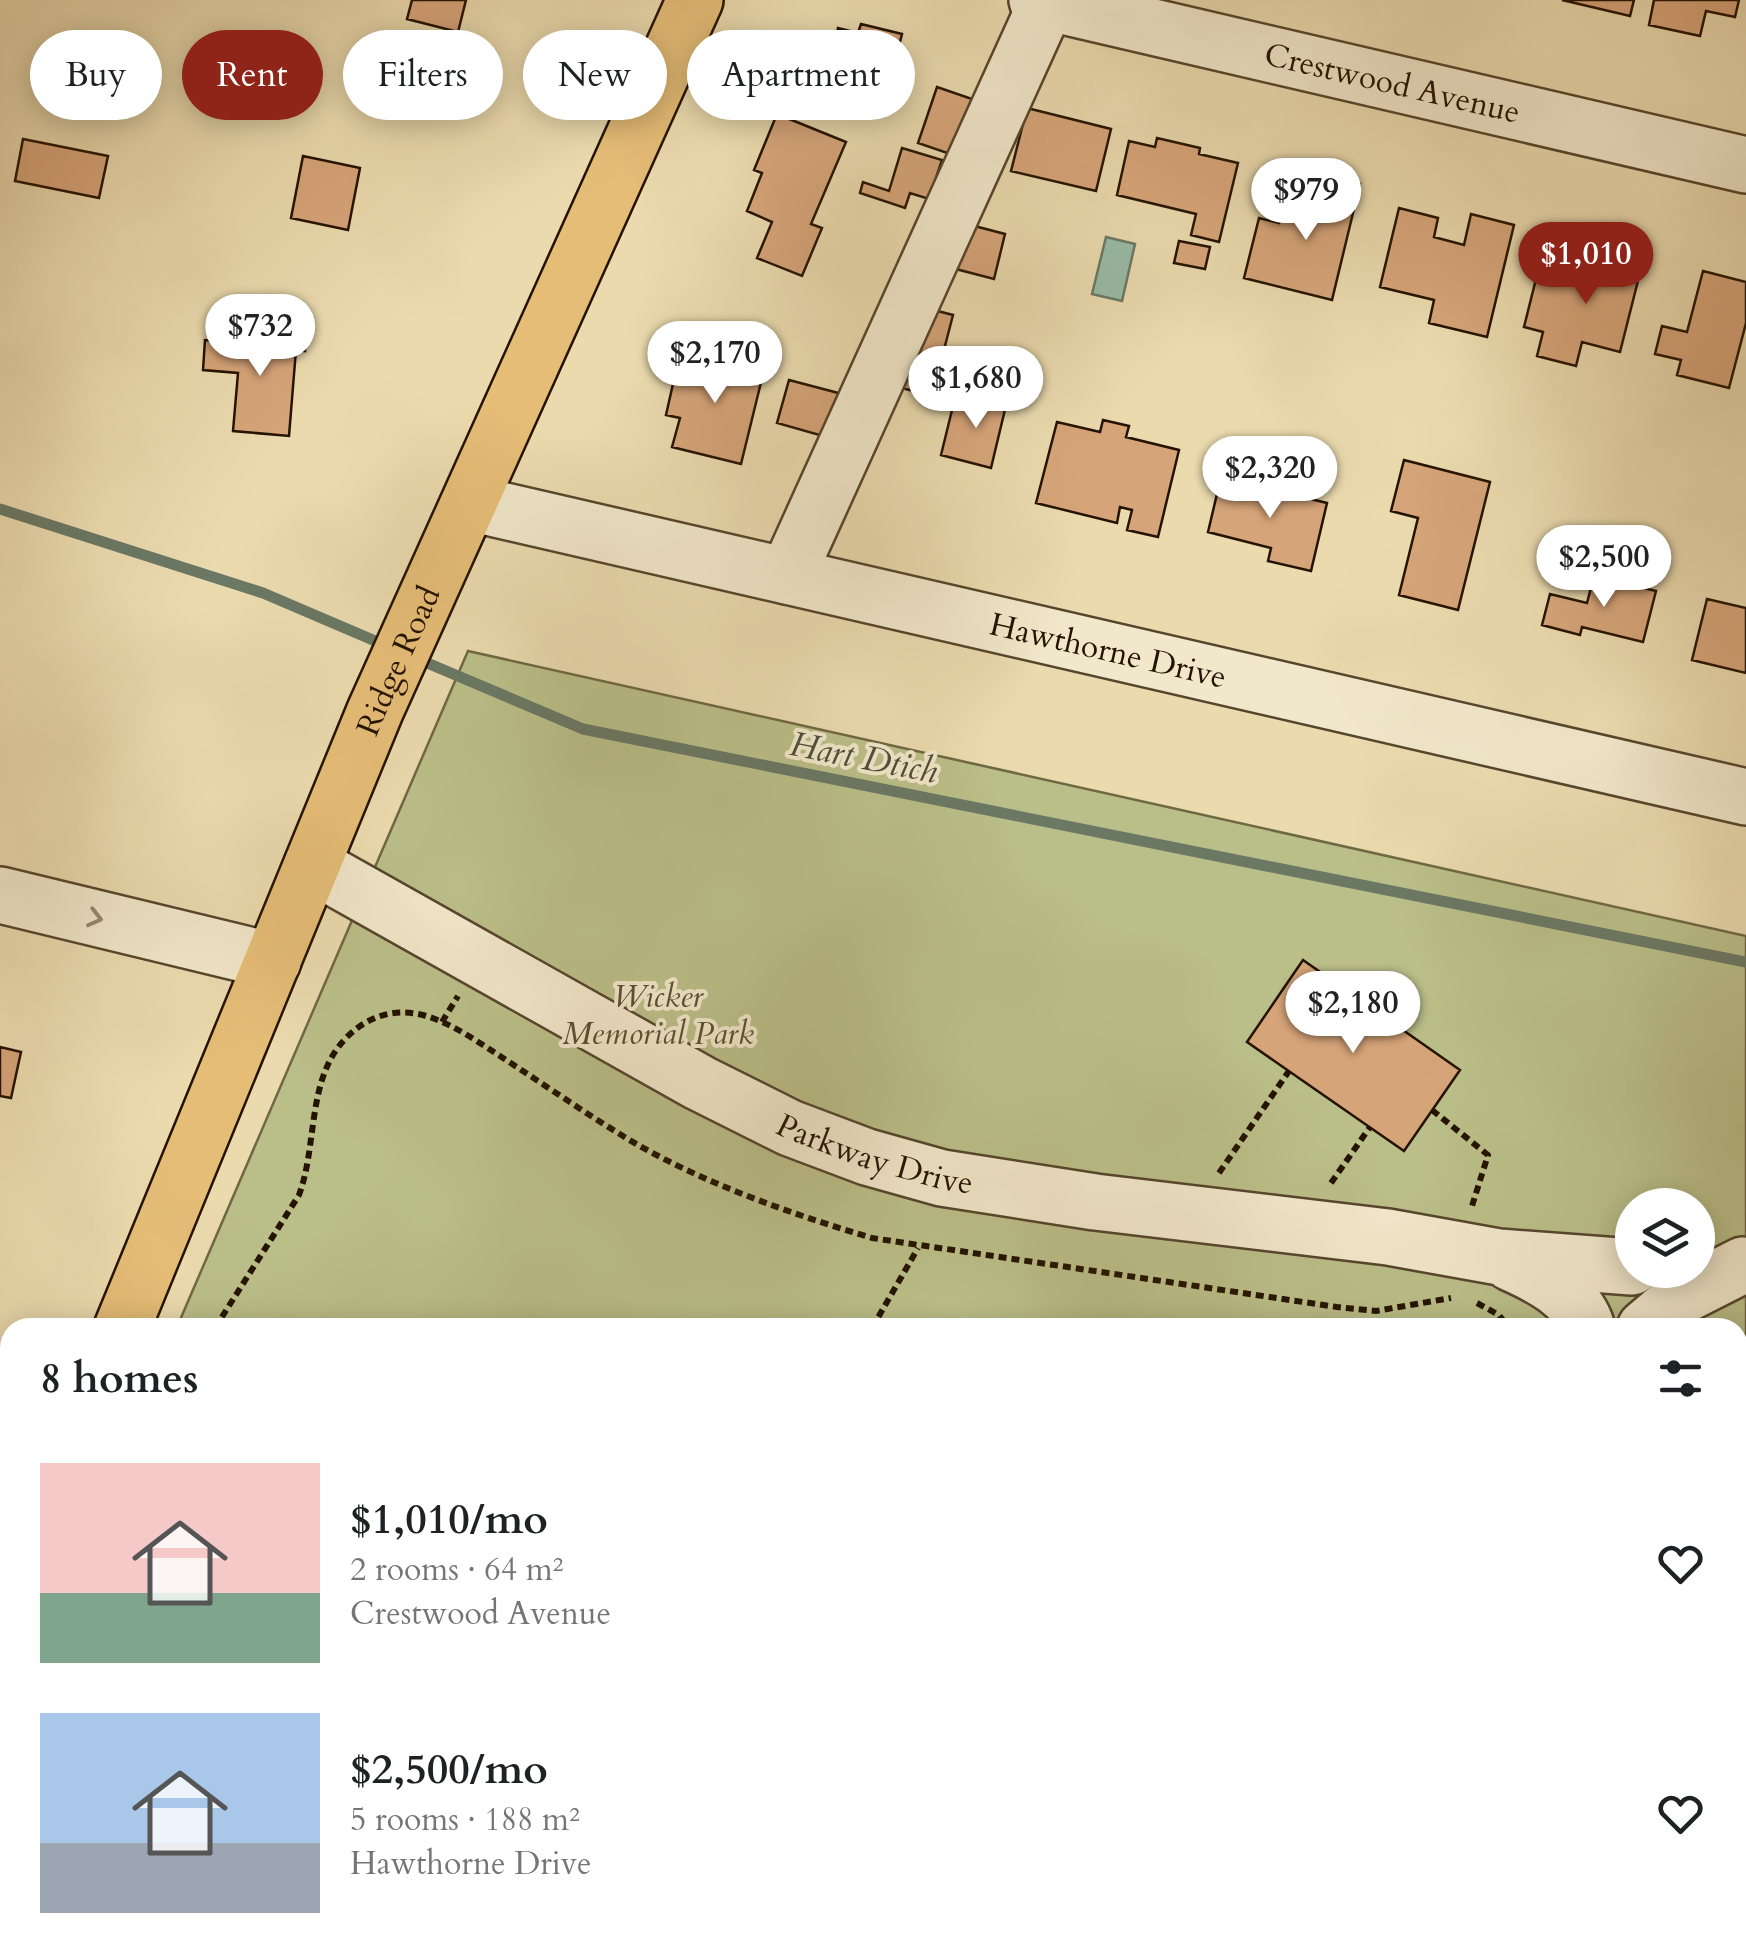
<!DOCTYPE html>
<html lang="en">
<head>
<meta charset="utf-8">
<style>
  body { margin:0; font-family:Cardo,serif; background:#f2f2f2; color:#202124; height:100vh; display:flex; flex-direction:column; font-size:38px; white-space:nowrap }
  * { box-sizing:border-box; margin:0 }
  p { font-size:32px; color:#757577 }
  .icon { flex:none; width:55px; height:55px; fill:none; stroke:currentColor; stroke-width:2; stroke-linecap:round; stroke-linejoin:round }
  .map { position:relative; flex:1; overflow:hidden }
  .panel { position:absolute; left:0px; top:1318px; width:1748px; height:642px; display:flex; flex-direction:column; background:#fff; border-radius:30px 30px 0 0; box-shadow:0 5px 25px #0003 }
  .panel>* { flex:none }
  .top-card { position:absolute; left:30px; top:30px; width:1000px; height:90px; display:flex; gap:20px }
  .buttons { position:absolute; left:1615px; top:1188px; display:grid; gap:20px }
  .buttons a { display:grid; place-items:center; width:100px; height:100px; border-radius:50%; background:#fff; box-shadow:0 5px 25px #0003; font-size:50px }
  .price { position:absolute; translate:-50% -85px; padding:0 22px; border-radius:35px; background:#fff; color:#222; font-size:32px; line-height:65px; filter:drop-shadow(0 2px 5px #0008) }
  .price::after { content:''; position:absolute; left:50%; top:60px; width:30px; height:22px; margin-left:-15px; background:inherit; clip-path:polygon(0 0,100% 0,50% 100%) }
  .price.on { background:#8f2418; color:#fff }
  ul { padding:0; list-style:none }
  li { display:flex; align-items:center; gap:30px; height:250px; padding:0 40px }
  li span { display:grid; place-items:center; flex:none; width:280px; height:200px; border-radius:0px; color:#555 }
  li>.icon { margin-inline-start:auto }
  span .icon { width:120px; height:120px; fill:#fffc; stroke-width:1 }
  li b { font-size:42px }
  h2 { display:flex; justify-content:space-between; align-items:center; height:120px; padding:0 40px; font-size:42px }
  .pill { padding:0 35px; border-radius:45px; background:#fff; box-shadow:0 5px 25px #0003; font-size:35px; line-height:90px }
  .pill.on { background:#8f2418; color:#fff }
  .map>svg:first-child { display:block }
  .green { fill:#babe88; stroke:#6f6844; stroke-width:2.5; fill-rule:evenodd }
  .water { fill:#98bba7; stroke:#6a7864; stroke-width:2.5 }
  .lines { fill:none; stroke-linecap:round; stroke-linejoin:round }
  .stream { stroke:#6a7864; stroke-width:11 }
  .building { fill:#d6a479; stroke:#241300; stroke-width:2.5 }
  .minor-casing { stroke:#56452c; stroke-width:60 }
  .major-casing { stroke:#241300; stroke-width:60 }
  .path { stroke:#241300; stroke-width:6; stroke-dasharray:8 5; stroke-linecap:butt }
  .minor { stroke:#f1e7ca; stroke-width:55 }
  .major { stroke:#e5bd77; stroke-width:55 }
  .oneway { stroke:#95886f }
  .labels { text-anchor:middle; stroke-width:8; stroke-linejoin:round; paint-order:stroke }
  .street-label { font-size:32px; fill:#241300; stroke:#f1e7ca }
  .park-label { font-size:32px; font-style:italic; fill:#584f30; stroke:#f1e7ca }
  .water-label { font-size:35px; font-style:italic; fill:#4d4e3a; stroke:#f1e7ca }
</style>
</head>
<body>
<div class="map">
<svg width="1746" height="1958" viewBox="0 0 1746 1958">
  <rect width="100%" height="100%" fill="#eadaae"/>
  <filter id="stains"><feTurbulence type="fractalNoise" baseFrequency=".002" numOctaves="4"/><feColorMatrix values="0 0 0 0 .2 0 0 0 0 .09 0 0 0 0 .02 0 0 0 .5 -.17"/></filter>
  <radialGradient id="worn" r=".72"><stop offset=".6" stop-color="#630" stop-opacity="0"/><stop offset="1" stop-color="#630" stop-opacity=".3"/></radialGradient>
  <!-- green -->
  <path class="green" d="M 468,651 L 1746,936 L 1746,1958 L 0,1958 L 0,1739 L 10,1715 L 10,1950 L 1738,1950 L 1738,1328 L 177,1327 ZM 1632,1205 L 1698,1205 L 1698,1270 L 1632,1270 Z"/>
  <!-- water -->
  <path class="water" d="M 1106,237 L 1135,244 L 1122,301 L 1092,294 Z"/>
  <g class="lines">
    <!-- stream -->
    <path class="stream" d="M 0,509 L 263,593 L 387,646
      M 413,657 L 583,729 L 1746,962"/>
  </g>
  <!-- building -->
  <path class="building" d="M 412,0 L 466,0 L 458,32 L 407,19 Z
    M 1562,0 L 1634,0 L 1630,16 Z
    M 1654,0 L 1739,0 L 1735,17 L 1706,11 L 1700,36 L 1649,25 Z
    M 861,24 L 902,34 L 882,113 L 821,97 L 838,28 L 858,33 Z
    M 937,87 L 972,99 L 953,155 L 918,143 Z
    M 1027,108 L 1111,129 L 1096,191 L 1011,171 Z
    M 777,114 L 846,142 L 811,224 L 822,228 L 802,276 L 757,258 L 772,222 L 747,211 L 762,173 L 754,170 Z
    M 1157,138 L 1200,148 L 1199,154 L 1238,163 L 1219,242 L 1191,235 L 1196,214 L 1117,195 L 1129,141 L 1155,147 Z
    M 23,139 L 108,156 L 99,198 L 15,181 Z
    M 902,148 L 942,160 L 929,199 L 910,193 L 905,208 L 860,193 L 863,182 L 889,191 Z
    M 303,156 L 360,168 L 348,230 L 291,218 Z
    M 1322,175 L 1360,184 L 1332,300 L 1244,278 L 1259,218 L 1279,223 L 1282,209 L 1312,216 Z
    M 1399,208 L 1438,218 L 1434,237 L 1464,245 L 1471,214 L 1514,225 L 1487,337 L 1429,323 L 1434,300 L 1380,287 Z
    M 963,223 L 1005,234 L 994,279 L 952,268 Z
    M 1179,241 L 1210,247 L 1205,269 L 1174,263 Z
    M 1596,244 L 1644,257 L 1620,352 L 1582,342 L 1576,366 L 1537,356 L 1543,332 L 1524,327 L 1537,275 L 1584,287 Z
    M 1703,271 L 1746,282 L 1746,323 L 1729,388 L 1677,375 L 1681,360 L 1655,354 L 1662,326 L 1687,332 Z
    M 922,307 L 953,315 L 932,396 L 902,388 Z
    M 266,329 L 307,332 L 305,351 L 296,350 L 289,436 L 233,431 L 238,373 L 203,370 L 205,340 L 265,345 Z
    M 700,350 L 765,366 L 741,464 L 672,447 L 680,418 L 666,415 L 677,366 L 694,370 Z
    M 789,380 L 842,394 L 830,438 L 777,423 Z
    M 983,391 L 1008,397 L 991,468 L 941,455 L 953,406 L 978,412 Z
    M 1103,420 L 1129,426 L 1126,437 L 1179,450 L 1158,537 L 1127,530 L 1132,510 L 1120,507 L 1117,523 L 1036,503 L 1057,422 L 1100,432 Z
    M 1404,460 L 1490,482 L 1458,610 L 1399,595 L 1418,518 L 1391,511 Z
    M 1221,477 L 1327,503 L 1311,571 L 1268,561 L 1271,548 L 1208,532 Z
    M 1594,576 L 1656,591 L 1643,642 L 1582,627 L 1580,635 L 1542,625 L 1550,594 L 1587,603 Z
    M 1707,599 L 1746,608 L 1746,673 L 1692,660 Z
    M 1303,960 L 1460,1070 L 1404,1151 L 1247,1042 Z
    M 0,1047 L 21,1052 L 11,1098 L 0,1096 Z
    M 1215,1950 L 1365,1950 L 1370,1952 L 1368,1958 L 1211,1958 Z"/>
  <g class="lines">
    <defs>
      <g id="minor">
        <path id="s1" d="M 1037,0 L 1746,165"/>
        <path id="s2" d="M 470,503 L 1746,797"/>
        <path d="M 787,576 L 1048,0"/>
        <path id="s3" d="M 312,865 L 700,1083 L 790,1128 L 867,1157 L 942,1178 L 1095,1202 L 1388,1237 L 1499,1257 L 1632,1267"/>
        <path d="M 0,895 L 273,961"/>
        <path d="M 1511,1263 C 1540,1276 1577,1294 1587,1328"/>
        <path d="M 1645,1328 L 1684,1295 L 1743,1265"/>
        <path d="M 1551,1958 L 1554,1950"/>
      </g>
      <g id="major">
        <path id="s4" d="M 122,1328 L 375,711 L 695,0"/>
        <path d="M 0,1625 L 10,1601"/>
      </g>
    </defs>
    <!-- minor casing -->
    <use href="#minor" class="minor-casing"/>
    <!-- major casing -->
    <use href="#major" class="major-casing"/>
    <!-- path -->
    <path class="path" d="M 442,1022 L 458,996
      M 1432,1110 L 1488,1155 L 1472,1206
      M 1219,1173 L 1289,1071
      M 1331,1183 L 1370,1127
      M 1477,1303 L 1499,1315 L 1509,1328
      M 215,1328 L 299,1195 C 318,1144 306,1078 347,1037 C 368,1016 394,1008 423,1015 C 452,1023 478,1042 503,1058 C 548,1087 592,1118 638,1145 C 711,1186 792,1214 872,1238 L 1337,1307 L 1376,1311 L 1451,1298
      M 872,1328 L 918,1248
      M 84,1950 L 93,1958
      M 0,1954 L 10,1948
      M 428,1958 L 433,1950
      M 929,1958 L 936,1950
      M 1469,1958 L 1473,1950"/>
    <!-- minor -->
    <use href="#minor" class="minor"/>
    <!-- major -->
    <use href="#major" class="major"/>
  </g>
  <!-- one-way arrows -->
  <defs><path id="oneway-chevron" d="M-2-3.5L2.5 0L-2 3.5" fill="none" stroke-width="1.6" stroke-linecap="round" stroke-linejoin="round" transform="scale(2.5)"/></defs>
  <use class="oneway" href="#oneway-chevron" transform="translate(95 918) rotate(14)"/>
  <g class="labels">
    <!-- street labels -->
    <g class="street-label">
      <text dy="11" stroke="none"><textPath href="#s1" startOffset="365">Crestwood Avenue</textPath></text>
      <text dy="11" stroke="none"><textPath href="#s2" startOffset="655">Hawthorne Drive</textPath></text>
      <text dy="11" stroke="none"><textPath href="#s4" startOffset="722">Ridge Road</textPath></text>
      <text dy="11" stroke="none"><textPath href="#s3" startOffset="635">Parkway Drive</textPath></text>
    </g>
    <!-- park labels -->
    <g class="park-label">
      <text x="658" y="1007">Wicker<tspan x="658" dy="37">Memorial Park</tspan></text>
    </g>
    <!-- water labels -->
    <g class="water-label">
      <text transform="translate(864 757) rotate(11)" y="12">Hart Dtich</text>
    </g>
  </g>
  <rect width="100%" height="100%" filter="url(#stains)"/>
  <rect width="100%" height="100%" fill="url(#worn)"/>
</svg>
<div class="buttons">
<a><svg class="icon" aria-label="layers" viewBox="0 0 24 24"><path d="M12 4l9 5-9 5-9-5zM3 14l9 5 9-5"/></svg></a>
</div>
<b class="price" style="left:1306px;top:243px">$979</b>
<b class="price on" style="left:1586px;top:307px">$1,010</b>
<b class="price" style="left:260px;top:379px">$732</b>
<b class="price" style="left:715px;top:406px">$2,170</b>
<b class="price" style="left:976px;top:431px">$1,680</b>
<b class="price" style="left:1270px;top:521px">$2,320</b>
<b class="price" style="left:1604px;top:610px">$2,500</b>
<b class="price" style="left:1353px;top:1056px">$2,180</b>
<div class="top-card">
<a class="pill">Buy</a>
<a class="pill on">Rent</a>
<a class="pill">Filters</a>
<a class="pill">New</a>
<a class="pill">Apartment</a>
</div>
<section class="panel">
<h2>8 homes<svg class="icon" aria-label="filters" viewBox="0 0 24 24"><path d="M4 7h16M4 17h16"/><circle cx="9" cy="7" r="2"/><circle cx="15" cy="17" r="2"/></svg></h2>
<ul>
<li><span style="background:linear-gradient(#f6c9c9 65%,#7fa58c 0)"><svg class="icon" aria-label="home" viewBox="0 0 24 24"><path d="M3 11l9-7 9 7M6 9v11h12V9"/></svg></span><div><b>$1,010/mo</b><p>2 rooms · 64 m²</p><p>Crestwood Avenue</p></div><svg class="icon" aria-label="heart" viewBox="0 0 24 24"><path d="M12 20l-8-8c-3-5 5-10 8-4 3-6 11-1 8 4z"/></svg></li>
<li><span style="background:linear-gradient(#a9c7e8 65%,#9aa5b1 0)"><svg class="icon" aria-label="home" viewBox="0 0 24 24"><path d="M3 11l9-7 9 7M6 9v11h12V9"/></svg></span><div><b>$2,500/mo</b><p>5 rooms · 188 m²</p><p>Hawthorne Drive</p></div><svg class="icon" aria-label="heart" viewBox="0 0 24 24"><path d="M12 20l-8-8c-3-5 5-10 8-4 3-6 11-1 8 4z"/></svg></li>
</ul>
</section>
</div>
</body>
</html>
